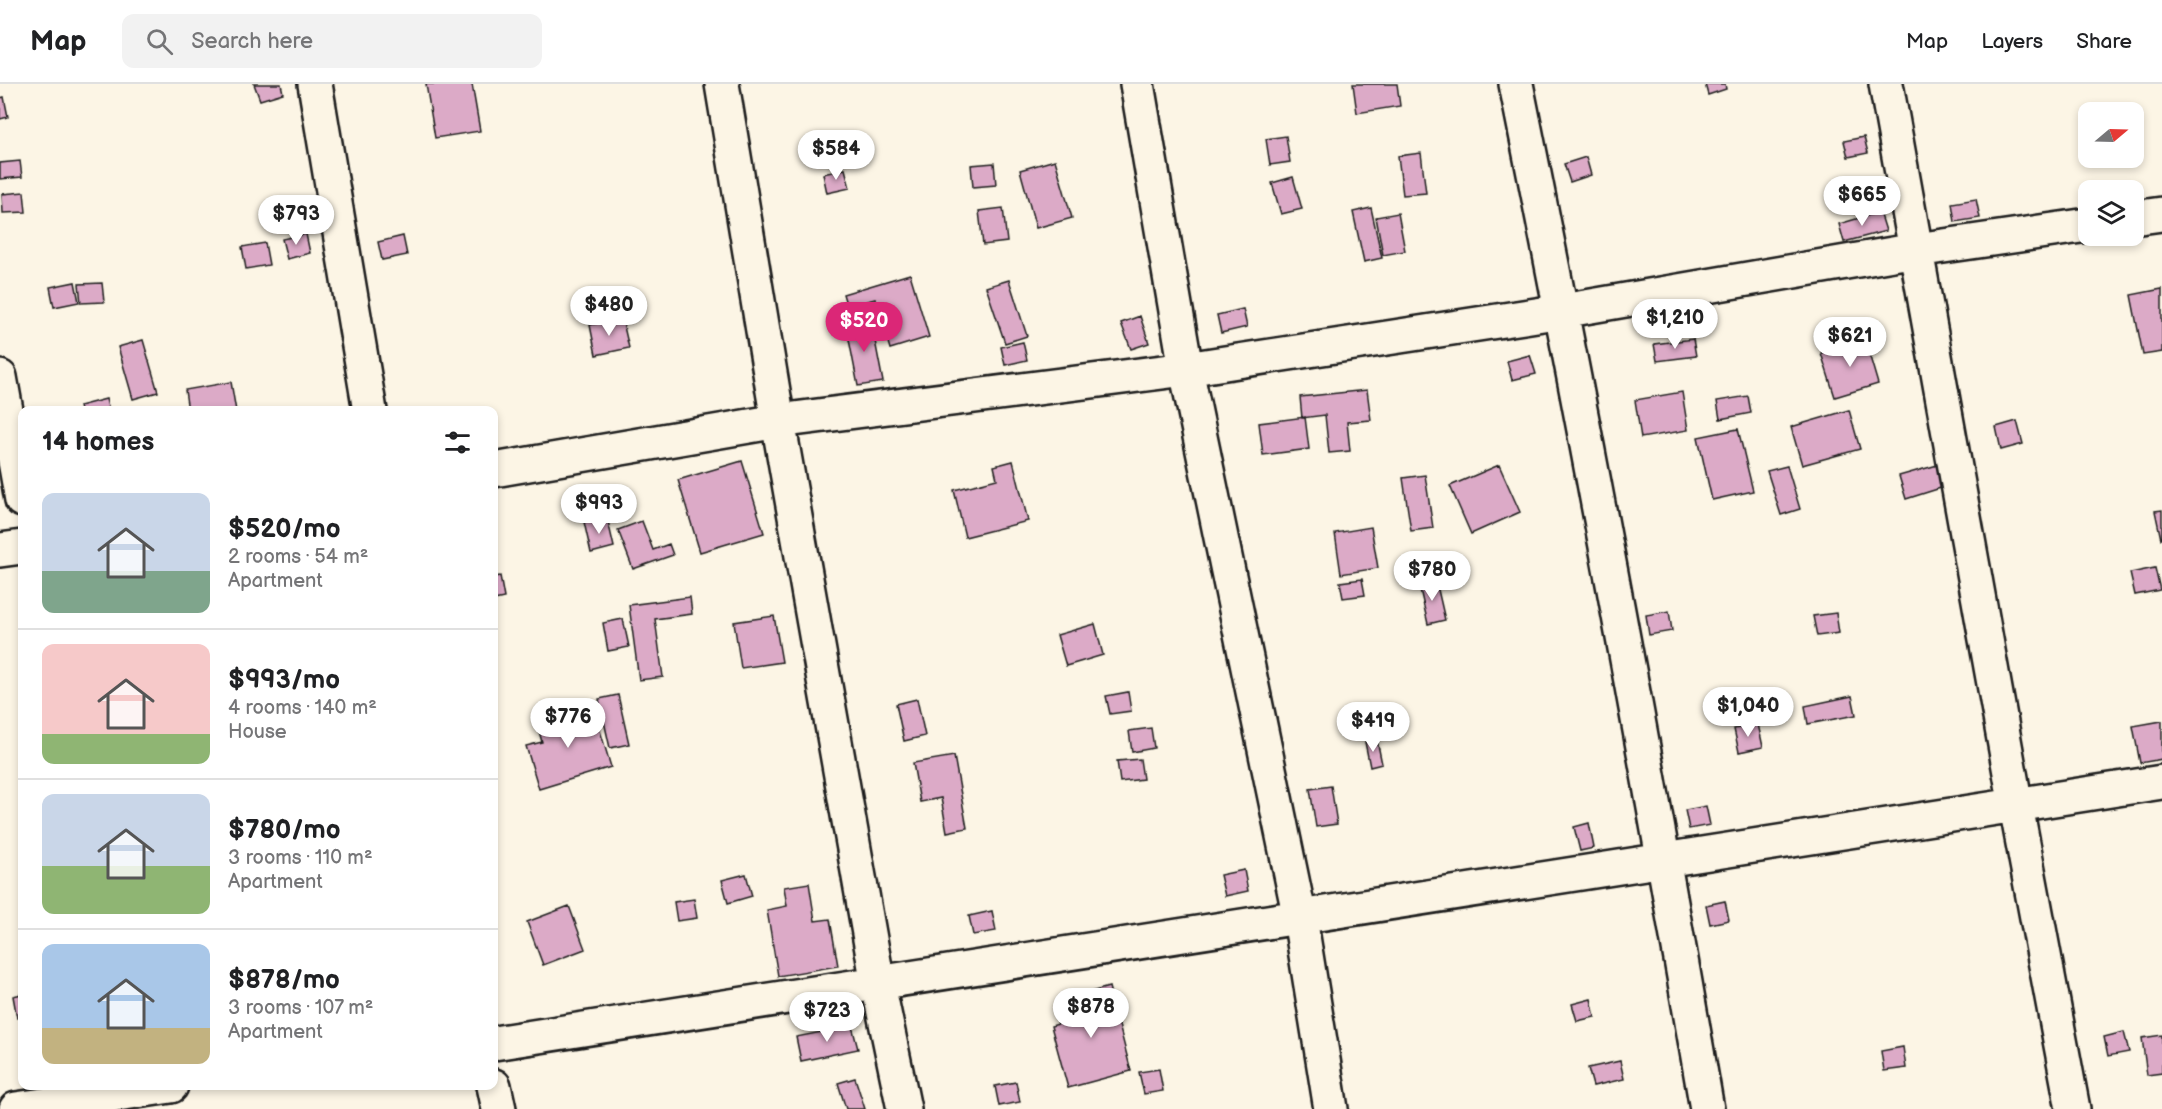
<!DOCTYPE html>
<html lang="en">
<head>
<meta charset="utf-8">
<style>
  body { margin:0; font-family:"Balsamiq Sans",sans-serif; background:#f2f2f2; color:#202124; height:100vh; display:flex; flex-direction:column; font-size:22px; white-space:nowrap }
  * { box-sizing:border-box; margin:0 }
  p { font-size:20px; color:#757577 }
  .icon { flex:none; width:33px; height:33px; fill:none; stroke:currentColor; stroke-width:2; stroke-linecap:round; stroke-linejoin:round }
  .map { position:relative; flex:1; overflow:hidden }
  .panel { position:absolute; left:18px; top:322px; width:480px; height:684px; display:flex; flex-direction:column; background:#fff; border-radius:12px; box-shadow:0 3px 9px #0003 }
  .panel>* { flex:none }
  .needle { width:39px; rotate:71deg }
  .tools { position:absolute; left:2078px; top:18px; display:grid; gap:12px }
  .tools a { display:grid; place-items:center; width:66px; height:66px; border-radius:12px; background:#fff; box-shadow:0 3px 9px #0003; font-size:30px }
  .price { position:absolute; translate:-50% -51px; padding:0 14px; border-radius:21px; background:#fff; color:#222; font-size:20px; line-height:39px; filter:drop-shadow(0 2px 3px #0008) }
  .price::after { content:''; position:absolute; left:50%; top:36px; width:18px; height:14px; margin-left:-9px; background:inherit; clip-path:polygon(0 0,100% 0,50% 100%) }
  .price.on { background:#db2777; color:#fff }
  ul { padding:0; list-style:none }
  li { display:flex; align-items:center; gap:18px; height:150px; padding:0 24px }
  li+li { border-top:2px solid #e0e0e0 }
  li span { display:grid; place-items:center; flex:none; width:168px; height:120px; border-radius:12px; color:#555 }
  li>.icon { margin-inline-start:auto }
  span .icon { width:72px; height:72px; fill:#fffc; stroke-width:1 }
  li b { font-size:26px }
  h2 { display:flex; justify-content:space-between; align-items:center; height:72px; padding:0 24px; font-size:26px }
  header { display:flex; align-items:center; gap:36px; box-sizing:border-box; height:84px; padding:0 30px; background:#fff; border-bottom:2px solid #e0e0e0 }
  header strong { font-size:28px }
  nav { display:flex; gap:33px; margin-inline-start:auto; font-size:21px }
  .search { width:420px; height:54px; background:#f2f2f2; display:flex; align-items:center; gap:15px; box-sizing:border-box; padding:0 21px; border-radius:12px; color:#757577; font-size:22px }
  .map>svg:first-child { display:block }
  .building { fill:#dcaac7; stroke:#1c1c1c; stroke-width:1.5 }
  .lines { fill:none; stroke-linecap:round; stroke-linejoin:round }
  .minor-casing { stroke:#1c1c1c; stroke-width:38 }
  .minor { stroke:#fcf5e5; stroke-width:33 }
</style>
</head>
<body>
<header>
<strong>Map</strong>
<div class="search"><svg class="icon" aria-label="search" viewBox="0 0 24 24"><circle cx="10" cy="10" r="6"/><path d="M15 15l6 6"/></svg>Search here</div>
<nav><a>Map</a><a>Layers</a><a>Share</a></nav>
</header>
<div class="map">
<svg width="2162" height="1025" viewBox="0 0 2162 1025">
  <rect width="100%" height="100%" fill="#fcf5e5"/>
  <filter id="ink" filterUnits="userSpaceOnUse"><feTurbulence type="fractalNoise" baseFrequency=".0167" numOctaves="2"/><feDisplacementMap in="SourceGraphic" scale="12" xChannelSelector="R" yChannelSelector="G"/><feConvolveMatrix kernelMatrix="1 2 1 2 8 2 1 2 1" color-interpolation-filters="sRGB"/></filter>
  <g filter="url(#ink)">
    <!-- building -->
    <path class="building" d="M 254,0 L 281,0 L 283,9 L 260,16 Z
      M 426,0 L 472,0 L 480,47 L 435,54 Z
      M 1353,0 L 1397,0 L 1400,22 L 1357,29 Z
      M 1705,0 L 1725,0 L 1726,5 L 1708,11 Z
      M 4,13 L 8,33 L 0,35 L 0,14 Z
      M 1286,52 L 1290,78 L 1270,81 L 1266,55 Z
      M 1864,53 L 1868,69 L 1848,73 L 1844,57 Z
      M 1421,69 L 1426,109 L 1403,111 L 1398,72 Z
      M 1586,73 L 1591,91 L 1570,98 L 1564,80 Z
      M 1055,76 L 1072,134 L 1036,144 L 1020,86 Z
      M 20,77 L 22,93 L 0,95 L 0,79 Z
      M 994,79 L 996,101 L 973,103 L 971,81 Z
      M 845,85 L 850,104 L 827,109 L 823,90 Z
      M 1293,93 L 1302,125 L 1281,130 L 1272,99 Z
      M 24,108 L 26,128 L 3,129 L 2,110 Z
      M 1976,115 L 1980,134 L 1955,138 L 1952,119 Z
      M 1003,124 L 1007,158 L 983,161 L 979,127 Z
      M 1371,124 L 1382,174 L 1364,178 L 1353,128 Z
      M 1880,128 L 1886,147 L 1844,158 L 1839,140 Z
      M 1398,129 L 1405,167 L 1383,171 L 1376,133 Z
      M 306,150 L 310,169 L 287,175 L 282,155 Z
      M 403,152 L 407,171 L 382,176 L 378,158 Z
      M 265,159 L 269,181 L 246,185 L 242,163 Z
      M 910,190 L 929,253 L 890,265 L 875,215 L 847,223 L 843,210 Z
      M 1009,196 L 1027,252 L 1005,259 L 986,203 Z
      M 75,198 L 79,218 L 54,223 L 50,203 Z
      M 102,199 L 104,218 L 81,219 L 79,200 Z
      M 2162,205 L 2162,268 L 2143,271 L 2131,211 Z
      M 1243,225 L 1247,243 L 1221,249 L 1217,231 Z
      M 1140,232 L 1149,259 L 1131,265 L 1121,239 Z
      M 622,234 L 629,264 L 596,271 L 590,241 Z
      M 871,236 L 883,298 L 858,302 L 846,240 Z
      M 1693,255 L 1696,272 L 1657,277 L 1654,260 Z
      M 143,256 L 158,308 L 133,315 L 118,263 Z
      M 1865,256 L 1878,300 L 1835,313 L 1821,269 Z
      M 1023,258 L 1027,276 L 1005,281 L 1001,263 Z
      M 1530,271 L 1536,290 L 1512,296 L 1507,277 Z
      M 231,298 L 236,327 L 188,327 L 185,306 Z
      M 1367,306 L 1371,336 L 1347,338 L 1350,367 L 1329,369 L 1325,331 L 1302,334 L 1300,313 Z
      M 1682,308 L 1688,346 L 1641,354 L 1635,316 Z
      M 1748,312 L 1751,329 L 1720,335 L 1717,317 Z
      M 106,315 L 109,327 L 80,327 L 79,322 Z
      M 1849,326 L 1860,365 L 1802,381 L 1791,343 Z
      M 1305,333 L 1309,365 L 1263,371 L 1259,339 Z
      M 2017,337 L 2023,360 L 2001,366 L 1996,343 Z
      M 1738,345 L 1753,407 L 1712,416 L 1698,353 Z
      M 742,377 L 764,449 L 700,468 L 678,396 Z
      M 1013,377 L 1028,437 L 965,453 L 954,406 L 997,395 L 994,382 Z
      M 1941,380 L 1947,402 L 1906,415 L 1899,392 Z
      M 1499,381 L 1520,428 L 1471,450 L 1450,402 Z
      M 1787,382 L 1800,425 L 1781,431 L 1767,387 Z
      M 1425,391 L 1433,444 L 1411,447 L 1403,394 Z
      M 600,402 L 606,430 L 584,435 L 578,408 Z
      M 2162,426 L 2162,455 L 2161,455 L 2155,427 Z
      M 607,433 L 614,463 L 591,469 L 584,438 Z
      M 642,437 L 653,466 L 669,460 L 673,471 L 633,485 L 618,446 Z
      M 1371,443 L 1378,484 L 1341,490 L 1335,449 Z
      M 2155,484 L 2160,506 L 2135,511 L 2130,489 Z
      M 500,492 L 504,514 L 494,516 L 494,493 Z
      M 1362,495 L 1365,511 L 1343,514 L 1340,498 Z
      M 1436,497 L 1445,536 L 1428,540 L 1419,501 Z
      M 690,513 L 692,530 L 655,535 L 663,593 L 639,596 L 629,521 Z
      M 1669,527 L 1672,547 L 1649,551 L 1646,531 Z
      M 1836,529 L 1839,549 L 1817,552 L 1813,532 Z
      M 774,532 L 782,578 L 741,584 L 734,538 Z
      M 623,535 L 629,563 L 608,567 L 603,539 Z
      M 1095,540 L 1103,571 L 1066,582 L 1057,551 Z
      M 1128,608 L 1131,627 L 1110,630 L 1106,612 Z
      M 618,611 L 629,660 L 610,664 L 599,615 Z
      M 1852,612 L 1856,631 L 1808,640 L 1805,622 Z
      M 917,615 L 925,652 L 904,657 L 896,620 Z
      M 593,623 L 611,683 L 539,705 L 526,662 L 542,658 L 537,640 Z
      M 2162,637 L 2162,675 L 2140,679 L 2133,642 Z
      M 1758,640 L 1763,663 L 1739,668 L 1734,645 Z
      M 1151,644 L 1154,664 L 1132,668 L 1129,647 Z
      M 1377,656 L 1382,680 L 1370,683 L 1365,658 Z
      M 954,672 L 967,744 L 947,748 L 941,714 L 920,718 L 913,679 Z
      M 1140,675 L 1143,695 L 1120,698 L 1117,677 Z
      M 1331,702 L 1337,740 L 1316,743 L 1310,705 Z
      M 1706,722 L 1710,741 L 1689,745 L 1685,726 Z
      M 1589,739 L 1594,764 L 1580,767 L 1574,743 Z
      M 1244,786 L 1248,807 L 1225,812 L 1220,791 Z
      M 746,790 L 752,812 L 728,819 L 722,796 Z
      M 809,799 L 815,837 L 830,835 L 838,882 L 778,892 L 767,826 L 787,822 L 784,803 Z
      M 694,815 L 697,834 L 677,837 L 674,818 Z
      M 1725,817 L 1729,836 L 1710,840 L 1706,821 Z
      M 569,822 L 585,865 L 543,881 L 527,838 Z
      M 992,827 L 996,847 L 973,851 L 969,832 Z
      M 1109,903 L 1131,987 L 1068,1004 L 1051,942 L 1069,937 L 1062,916 Z
      M 22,910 L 22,933 L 17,934 L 13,912 Z
      M 1591,915 L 1595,933 L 1577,937 L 1572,920 Z
      M 852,942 L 858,965 L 801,977 L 796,953 Z
      M 2124,948 L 2129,968 L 2108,972 L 2104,953 Z
      M 2162,951 L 2162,989 L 2147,991 L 2142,954 Z
      M 1903,963 L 1906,984 L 1884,987 L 1881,967 Z
      M 1620,977 L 1624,995 L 1593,1002 L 1588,984 Z
      M 1159,985 L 1163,1007 L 1144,1010 L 1139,988 Z
      M 855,994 L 865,1025 L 846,1025 L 838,999 Z
      M 1016,998 L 1020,1018 L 999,1022 L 995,1002 Z"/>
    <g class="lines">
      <defs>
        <path id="minor" d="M 315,0 L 370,327
          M 722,0 L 778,337 L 878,900 L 904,1025
          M 1137,0 L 1186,285 L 1300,834 L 1331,1025
          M 1516,0 C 1585,341 1648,682 1707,1025
          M 1886,0 L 2016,722 L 2073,1025
          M 2133,134 L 2162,130
          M 0,293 L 22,416
          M 494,386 L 778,337 L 1186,285 L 1562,227 L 1916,166 L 2088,141
          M 0,466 L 22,463
          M 494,959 L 2162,698
          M 494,1002 L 499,1025
          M 16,1025 L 171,1002"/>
      </defs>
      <!-- minor casing -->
      <use href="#minor" class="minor-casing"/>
      <!-- minor -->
      <use href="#minor" class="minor"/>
    </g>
  </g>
</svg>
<div class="tools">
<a><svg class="needle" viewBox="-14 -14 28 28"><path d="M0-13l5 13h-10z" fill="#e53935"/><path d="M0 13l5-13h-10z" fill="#757577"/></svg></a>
<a><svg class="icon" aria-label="layers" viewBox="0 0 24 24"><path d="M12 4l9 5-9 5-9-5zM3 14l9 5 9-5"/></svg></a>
</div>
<b class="price" style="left:836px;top:97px">$584</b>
<b class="price" style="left:1862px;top:143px">$665</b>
<b class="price" style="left:296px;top:162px">$793</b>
<b class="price" style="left:609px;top:253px">$480</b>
<b class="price" style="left:1675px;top:266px">$1,210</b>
<b class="price on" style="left:864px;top:269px">$520</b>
<b class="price" style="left:1850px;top:284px">$621</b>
<b class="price" style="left:599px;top:451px">$993</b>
<b class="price" style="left:1432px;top:518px">$780</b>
<b class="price" style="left:1748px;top:654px">$1,040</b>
<b class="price" style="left:568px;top:665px">$776</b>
<b class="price" style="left:1373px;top:669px">$419</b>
<b class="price" style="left:1091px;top:955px">$878</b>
<b class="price" style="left:827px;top:959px">$723</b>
<section class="panel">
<h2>14 homes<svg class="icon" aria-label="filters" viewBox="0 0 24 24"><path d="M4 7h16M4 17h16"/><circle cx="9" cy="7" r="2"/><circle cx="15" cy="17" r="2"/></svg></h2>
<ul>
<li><span style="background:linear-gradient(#c9d6e8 65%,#7fa58c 0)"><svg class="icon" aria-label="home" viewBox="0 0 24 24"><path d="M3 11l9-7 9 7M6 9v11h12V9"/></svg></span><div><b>$520/mo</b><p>2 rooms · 54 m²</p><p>Apartment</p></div></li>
<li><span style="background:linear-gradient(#f6c9c9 75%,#8fb573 0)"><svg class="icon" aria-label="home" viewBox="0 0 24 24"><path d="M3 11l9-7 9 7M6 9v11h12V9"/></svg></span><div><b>$993/mo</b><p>4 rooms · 140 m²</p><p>House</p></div></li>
<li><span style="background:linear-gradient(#c9d6e8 60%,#8fb573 0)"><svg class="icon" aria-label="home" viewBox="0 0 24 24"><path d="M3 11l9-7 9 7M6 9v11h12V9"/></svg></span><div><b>$780/mo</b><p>3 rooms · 110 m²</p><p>Apartment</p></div></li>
<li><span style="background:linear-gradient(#a9c7e8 70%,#c2b280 0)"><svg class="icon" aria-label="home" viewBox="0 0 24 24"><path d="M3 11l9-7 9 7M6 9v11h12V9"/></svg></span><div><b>$878/mo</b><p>3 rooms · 107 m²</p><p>Apartment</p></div></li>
</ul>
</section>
</div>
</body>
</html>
